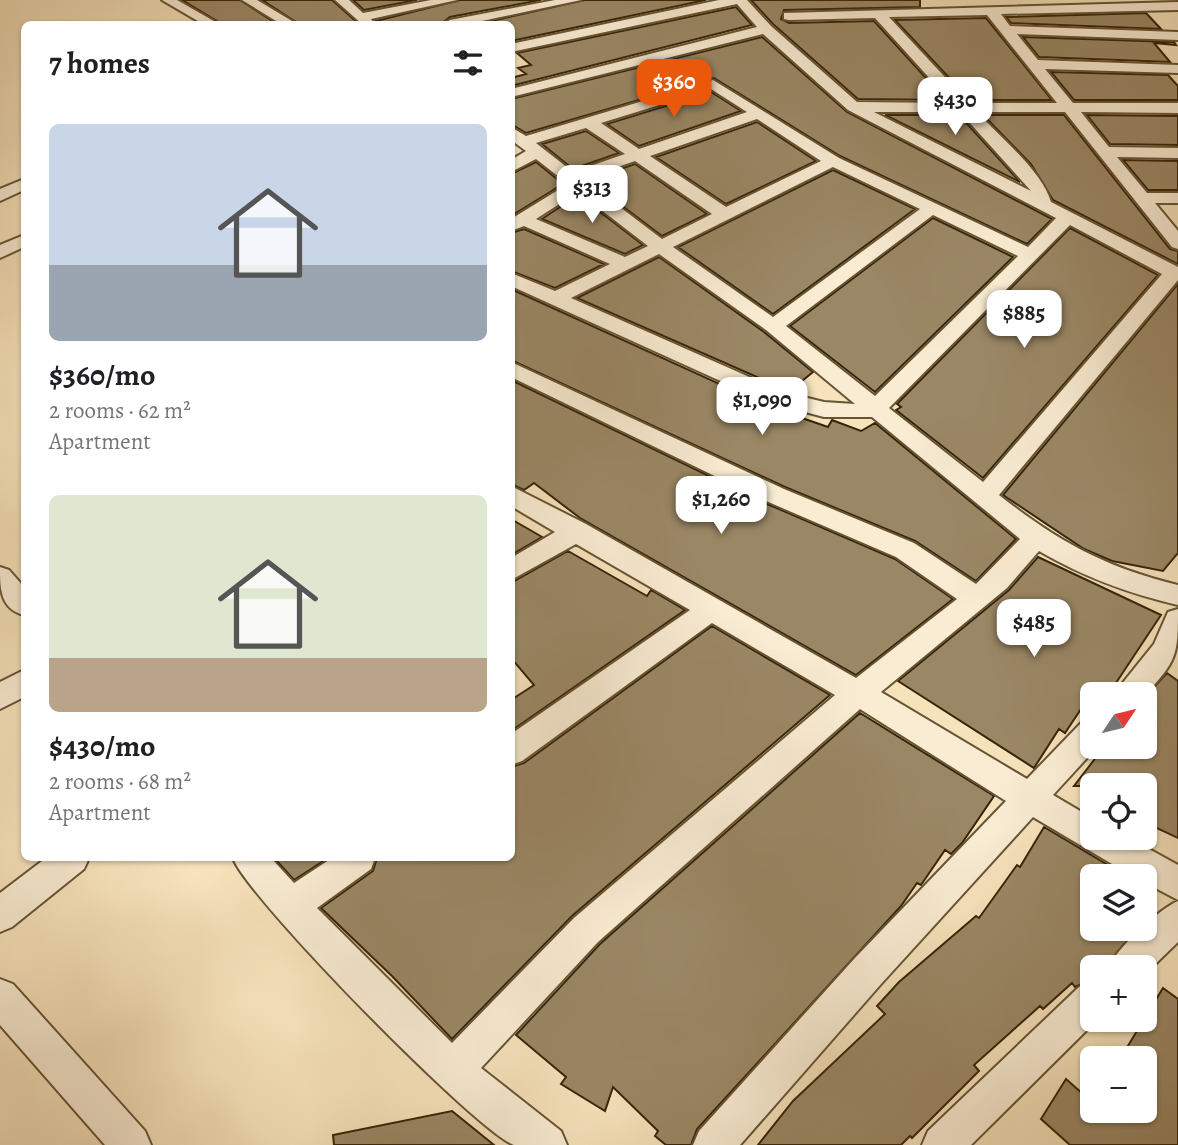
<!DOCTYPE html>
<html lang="en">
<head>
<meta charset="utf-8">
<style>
  body { margin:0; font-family:Alegreya,serif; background:#f6f6f6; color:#202124; height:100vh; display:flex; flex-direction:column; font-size:26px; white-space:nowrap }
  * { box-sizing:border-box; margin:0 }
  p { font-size:23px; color:#757577 }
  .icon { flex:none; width:38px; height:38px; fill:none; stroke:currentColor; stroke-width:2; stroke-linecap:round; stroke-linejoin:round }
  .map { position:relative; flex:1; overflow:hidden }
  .drawer { position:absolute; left:21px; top:21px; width:494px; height:840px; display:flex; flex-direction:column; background:#fff; border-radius:10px; box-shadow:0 2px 5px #0004 }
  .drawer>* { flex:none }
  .needle { width:46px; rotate:55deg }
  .fabs { position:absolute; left:1080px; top:682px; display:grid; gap:14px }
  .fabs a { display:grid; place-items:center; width:77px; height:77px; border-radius:10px; background:#fff; box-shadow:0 2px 5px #0004; font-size:35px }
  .price { position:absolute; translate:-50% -60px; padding:0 16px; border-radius:14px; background:#fff; color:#222; font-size:23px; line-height:46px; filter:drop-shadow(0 2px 4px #0008) }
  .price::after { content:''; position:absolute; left:50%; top:42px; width:21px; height:16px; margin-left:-10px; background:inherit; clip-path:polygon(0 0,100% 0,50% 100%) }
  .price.selected { background:#ea580c; color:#fff }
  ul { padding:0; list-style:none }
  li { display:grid; align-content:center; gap:14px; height:371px; padding:0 28px }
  li span { display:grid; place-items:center; height:217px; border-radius:10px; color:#555 }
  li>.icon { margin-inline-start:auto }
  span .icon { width:126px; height:126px; fill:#fffc; stroke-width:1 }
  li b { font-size:30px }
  h2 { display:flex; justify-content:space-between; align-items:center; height:84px; padding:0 28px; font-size:30px }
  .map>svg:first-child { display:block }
  .building { fill:#9a8765; stroke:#372407; stroke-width:2 }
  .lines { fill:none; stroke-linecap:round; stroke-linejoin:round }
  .minor-casing { stroke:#675434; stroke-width:4 }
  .minor { fill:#f9ecd3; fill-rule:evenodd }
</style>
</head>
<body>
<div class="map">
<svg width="1178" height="1145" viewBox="0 0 1178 1145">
  <rect width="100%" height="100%" fill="#f6e2bb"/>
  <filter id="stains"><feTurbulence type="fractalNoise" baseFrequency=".00286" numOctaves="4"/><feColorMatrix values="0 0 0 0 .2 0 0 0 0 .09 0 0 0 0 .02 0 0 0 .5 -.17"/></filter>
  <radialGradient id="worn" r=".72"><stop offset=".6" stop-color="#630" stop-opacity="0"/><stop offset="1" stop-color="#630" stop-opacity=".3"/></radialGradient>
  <!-- building -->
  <path class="building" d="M 182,0 L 240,0 L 277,24 L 222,24 Z
    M 262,0 L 332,0 L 359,24 L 299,24 Z
    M 353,0 L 417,0 L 364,10 Z
    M 460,0 L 541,0 L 450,17 L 441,24 L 377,24 L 376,21 Z
    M 584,0 L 706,0 L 511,41 L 511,24 L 478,24 Z
    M 751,0 L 920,0 L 920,7 L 784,10 L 781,19 L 789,23 L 874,21 L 946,100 L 858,99 L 773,24 Z
    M 736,7 L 752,25 L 511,86 L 511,78 L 526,74 L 518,68 L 531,65 L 517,53 Z
    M 1146,13 L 1161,29 L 1011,23 L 1006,17 Z
    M 986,18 L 1052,100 L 970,100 L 895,20 Z
    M 762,37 L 847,112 L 1052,219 L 1027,244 L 840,156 L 714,78 L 526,133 L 511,124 L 511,99 Z
    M 1023,37 L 1174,42 L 1176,45 L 1154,43 L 1170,62 L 1039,57 Z
    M 1051,72 L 1168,75 L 1178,86 L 1178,100 L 1074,100 Z
    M 711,92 L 741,111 L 639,146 L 607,124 Z
    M 885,115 L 959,115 L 1020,182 Z
    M 983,115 L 1064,115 L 1170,249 L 1178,251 L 1178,264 L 1053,200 L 1031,164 Z
    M 1087,115 L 1178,116 L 1178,145 L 1110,144 Z
    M 757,122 L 816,161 L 726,204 L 656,157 Z
    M 586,131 L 619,153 L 573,169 L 542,144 Z
    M 1123,160 L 1178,161 L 1178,190 L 1148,190 Z
    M 536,162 L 563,184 L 511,216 L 511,174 Z
    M 635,164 L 707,214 L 662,236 L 588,180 Z
    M 833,170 L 915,209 L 773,314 L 678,247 Z
    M 578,195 L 643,245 L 625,254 L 542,219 Z
    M 933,218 L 1013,257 L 875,392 L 790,326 Z
    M 1070,228 L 1158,275 L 983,478 L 896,410 L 901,407 L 897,404 Z
    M 524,229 L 604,264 L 555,288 L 511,271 L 511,233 Z
    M 659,257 L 764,332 L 813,372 L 790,391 L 784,389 L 577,298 Z
    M 1178,284 L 1178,553 L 1163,571 L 1112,561 L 1084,549 L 1003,495 Z
    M 511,289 L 770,407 L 828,427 L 832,420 L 861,431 L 875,423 L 1016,539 L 976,581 L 915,541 L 785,487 L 511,360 Z
    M 511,380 L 765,503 L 895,559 L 953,599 L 856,675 L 580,518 L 534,483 L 524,490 L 511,484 Z
    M 511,519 L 542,537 L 511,555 Z
    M 568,551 L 647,596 L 651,590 L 685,610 L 511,731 L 511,700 L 534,685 L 511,658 L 511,583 Z
    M 1038,557 L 1161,615 L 1110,692 L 1101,687 L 1096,695 L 1092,695 L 1089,706 L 1085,703 L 1065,733 L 1059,729 L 1034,768 L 898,681 L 1009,590 Z
    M 712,626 L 830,695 L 572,916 L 452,1039 L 392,976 L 321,908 L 373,871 L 377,858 L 511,858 L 511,767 L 524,763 Z
    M 1167,673 L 1178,681 L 1178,838 L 1144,822 L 1144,786 L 1074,786 L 1104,747 L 1144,747 L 1144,698 Z
    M 860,713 L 994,796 L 962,843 L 951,854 L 945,850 L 921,885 L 917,883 L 901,906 L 697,1129 L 691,1145 L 666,1145 L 655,1136 L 658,1131 L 613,1087 L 605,1111 L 561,1084 L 566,1077 L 516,1035 L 600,944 Z
    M 1044,827 L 1128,877 L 1092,877 L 1092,929 L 1136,929 L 1106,967 L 1092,968 L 1092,980 L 1075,987 L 1072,983 L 1043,1009 L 1040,1006 L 974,1065 L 979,1071 L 912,1138 L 910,1136 L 901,1145 L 758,1145 L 793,1101 L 885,1014 L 877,1006 L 899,982 L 976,916 L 979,918 L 1017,865 L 1020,867 Z
    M 274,858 L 328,858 L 294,880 Z
    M 1163,988 L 1178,999 L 1178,1145 L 1070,1145 L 1041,1119 L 1066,1079 L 1092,1102 L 1092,1111 L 1144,1111 L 1144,1059 L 1120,1059 Z
    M 452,1111 L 494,1145 L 334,1145 L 333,1135 Z"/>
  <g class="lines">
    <defs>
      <path id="minor" d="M 162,0 L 177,0 L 219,24 L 203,24 Z
        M 242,0 L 257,0 L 297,24 L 281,24 Z
        M 335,0 L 349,0 L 363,13 L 431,0 L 457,0 L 371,19 L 375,24 L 362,24 Z
        M 555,0 L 581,0 L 468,24 L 443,24 L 450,20 Z
        M 719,0 L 747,0 L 771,26 L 857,102 L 952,103 L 875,18 L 789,20 L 784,19 L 784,13 L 1178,2 L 1178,10 L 1001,14 L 1010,26 L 1178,32 L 1178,40 L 1017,34 L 1038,60 L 1178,65 L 1178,73 L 1045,69 L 1073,103 L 1178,103 L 1178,113 L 1081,112 L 1109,147 L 1178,148 L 1178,158 L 1117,157 L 1147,193 L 1178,193 L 1178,203 L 1155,203 L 1178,231 L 1178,249 L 1172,247 L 1065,112 L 977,112 C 999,136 1042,171 1051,202 L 1178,267 L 1178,280 L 999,495 C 1057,541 1106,568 1178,585 L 1178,605 C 1127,593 1084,577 1039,551 L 1007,588 L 881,692 L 1027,779 L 1081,723 L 1092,719 L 1092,747 L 1097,747 L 1053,795 L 1092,818 L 1092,838 L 1129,838 L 1178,865 L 1178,900 L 1144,882 L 1144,877 L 1134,877 L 1033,817 L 881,984 L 740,1145 L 693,1145 L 699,1131 L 855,958 L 1006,801 L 860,709 L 598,942 L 481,1068 L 561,1131 L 567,1145 C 552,1145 527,1145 514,1145 C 475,1130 246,896 233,858 L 271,858 L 294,883 L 332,858 L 375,858 L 371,869 L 317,908 L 452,1043 L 574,918 L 835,695 L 712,623 L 522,761 L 511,765 L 511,734 L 690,610 L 576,544 L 511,580 L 511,558 L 555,532 L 511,506 L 511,486 L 586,524 L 856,678 L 957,599 L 896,557 L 766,501 L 511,377 L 511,362 L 784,489 L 914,543 L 976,584 L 1020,539 L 872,417 L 824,417 L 767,402 L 511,286 L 511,273 L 555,291 L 610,264 L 524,226 L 511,231 L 511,219 L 568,184 L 536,159 L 511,172 L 511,160 L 526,151 L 511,140 L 511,127 L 526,136 L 713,80 L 839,158 L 1028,247 L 1056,218 L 848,110 L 763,34 L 511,97 L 511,89 L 757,27 L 737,4 L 511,52 L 511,44 ZM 987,15 L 1057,103 L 969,103 L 889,17 ZM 711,89 L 747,112 L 639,149 L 601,123 ZM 874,112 L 960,112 L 1031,191 ZM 757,119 L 821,161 L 726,207 L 650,156 ZM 586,128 L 625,154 L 573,172 L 536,143 ZM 635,161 L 712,214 L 662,239 L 583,179 ZM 833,167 L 920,209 L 773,317 L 673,247 ZM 578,192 L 648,246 L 625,257 L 536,219 ZM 933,215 L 1018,256 L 875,396 L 786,326 ZM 1070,225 L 1162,274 L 983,482 L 889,408 ZM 659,254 L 766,330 L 855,404 L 824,402 L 783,392 L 571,298 Z
        M 24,179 L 24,190 L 0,201 L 0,189 Z
        M 24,235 L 24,247 L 0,258 L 0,245 Z
        M 0,567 L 9,570 L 24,587 L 24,615 C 0,609 0,588 0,567 Z
        M 1178,609 C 1178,656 1177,661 1144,696 L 1113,695 L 1154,644 L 1168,612 Z
        M 24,670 L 24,697 L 0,709 L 0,682 Z
        M 46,858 L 89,858 L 84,869 L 12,927 L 0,932 L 0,893 Z
        M 1178,901 L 1178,942 L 1144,975 L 1144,968 L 1108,968 C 1116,949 1159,909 1178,901 Z
        M 0,979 L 13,984 L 145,1131 L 151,1145 L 105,1145 L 0,1025 Z
        M 1092,982 L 1092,1020 L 1097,1020 L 971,1145 L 922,1145 L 928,1131 L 1079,987 Z"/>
    </defs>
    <!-- minor casing -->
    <use href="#minor" class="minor-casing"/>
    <!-- minor -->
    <use href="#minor" class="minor"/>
  </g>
  <rect width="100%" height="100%" filter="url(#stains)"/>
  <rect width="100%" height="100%" fill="url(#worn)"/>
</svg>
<div class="fabs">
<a><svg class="needle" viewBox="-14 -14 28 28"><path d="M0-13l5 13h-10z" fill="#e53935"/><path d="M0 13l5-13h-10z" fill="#757577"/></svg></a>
<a><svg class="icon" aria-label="locate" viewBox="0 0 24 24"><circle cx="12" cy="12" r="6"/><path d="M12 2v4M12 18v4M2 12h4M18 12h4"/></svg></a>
<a><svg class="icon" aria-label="layers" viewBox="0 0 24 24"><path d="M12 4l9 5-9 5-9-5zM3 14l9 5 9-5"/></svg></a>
<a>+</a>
<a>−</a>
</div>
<b class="price selected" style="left:674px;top:119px">$360</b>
<b class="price" style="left:955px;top:137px">$430</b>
<b class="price" style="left:592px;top:225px">$313</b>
<b class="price" style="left:1024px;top:350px">$885</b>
<b class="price" style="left:762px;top:437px">$1,090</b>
<b class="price" style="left:721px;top:536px">$1,260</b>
<b class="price" style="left:1034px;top:659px">$485</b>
<section class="drawer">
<h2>7 homes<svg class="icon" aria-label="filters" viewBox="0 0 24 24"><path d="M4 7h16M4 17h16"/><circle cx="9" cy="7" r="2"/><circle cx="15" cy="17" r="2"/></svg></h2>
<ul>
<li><span style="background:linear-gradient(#c9d6e8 65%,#9aa5b1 0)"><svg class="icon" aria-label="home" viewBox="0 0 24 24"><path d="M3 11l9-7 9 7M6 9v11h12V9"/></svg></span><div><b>$360/mo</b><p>2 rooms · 62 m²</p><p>Apartment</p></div></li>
<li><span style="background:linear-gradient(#dfe7d0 75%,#b9a48a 0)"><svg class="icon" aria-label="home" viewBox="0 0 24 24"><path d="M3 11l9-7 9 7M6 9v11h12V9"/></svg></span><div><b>$430/mo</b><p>2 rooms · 68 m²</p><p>Apartment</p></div></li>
</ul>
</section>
</div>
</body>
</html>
